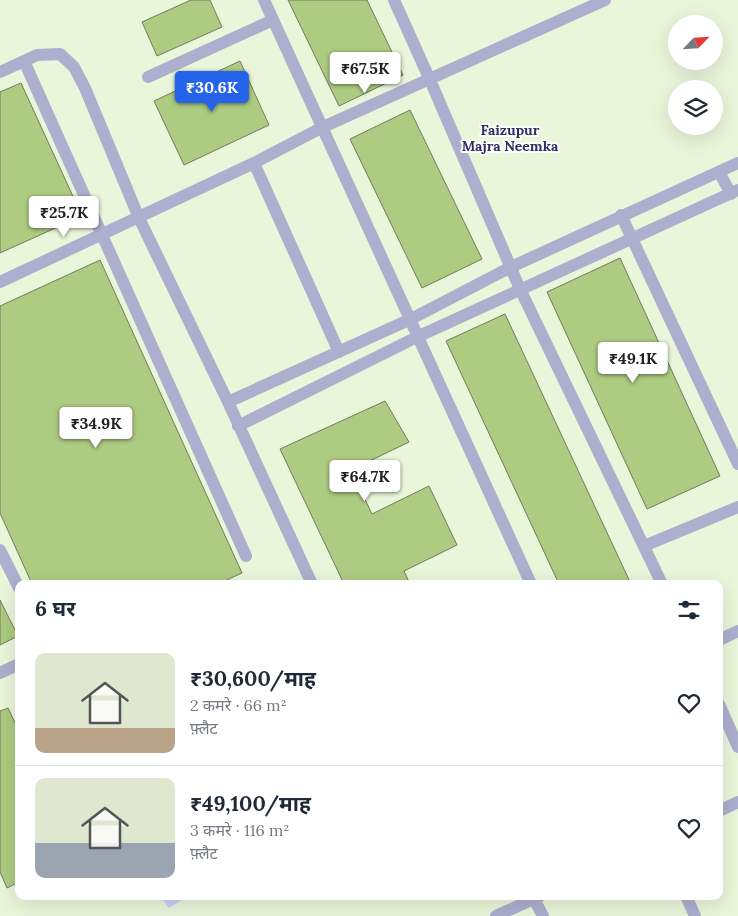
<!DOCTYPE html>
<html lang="hi">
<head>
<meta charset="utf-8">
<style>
  body { margin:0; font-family:Lora,"Noto Sans Devanagari",serif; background:#f2f2f3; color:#1f2937; height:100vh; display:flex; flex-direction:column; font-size:19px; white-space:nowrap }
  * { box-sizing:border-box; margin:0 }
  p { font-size:16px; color:#747a83 }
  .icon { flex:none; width:28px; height:28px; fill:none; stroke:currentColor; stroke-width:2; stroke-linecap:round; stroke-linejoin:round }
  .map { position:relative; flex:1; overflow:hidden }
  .panel { position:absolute; left:15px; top:580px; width:708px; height:320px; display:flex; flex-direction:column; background:#fff; border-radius:10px; box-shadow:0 5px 20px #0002 }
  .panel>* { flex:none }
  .needle { width:32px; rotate:65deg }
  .controls { position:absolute; left:668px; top:15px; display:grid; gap:10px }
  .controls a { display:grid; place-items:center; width:55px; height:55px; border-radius:50%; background:#fff; box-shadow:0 5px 20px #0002; font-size:25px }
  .price { position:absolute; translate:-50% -42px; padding:0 11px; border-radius:5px; background:#fff; color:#222; font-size:16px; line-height:32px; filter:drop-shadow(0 1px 2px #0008) }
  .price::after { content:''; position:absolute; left:50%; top:30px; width:15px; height:11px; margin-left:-8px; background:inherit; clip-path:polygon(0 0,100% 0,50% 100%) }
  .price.active { background:#2563eb; color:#fff }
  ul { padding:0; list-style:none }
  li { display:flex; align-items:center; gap:15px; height:125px; padding:0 20px }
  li+li { border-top:1px solid #e0e1e3 }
  li span { display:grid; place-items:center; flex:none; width:140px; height:100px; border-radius:10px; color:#555 }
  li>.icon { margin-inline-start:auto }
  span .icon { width:60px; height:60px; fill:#fffc; stroke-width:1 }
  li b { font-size:21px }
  h2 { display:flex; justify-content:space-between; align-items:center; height:60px; padding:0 20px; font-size:21px }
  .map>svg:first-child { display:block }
  .water { fill:#cdcefb }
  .building { fill:#adcb81; stroke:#707b62 }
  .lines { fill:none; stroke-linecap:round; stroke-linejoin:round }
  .street { stroke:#aeafcf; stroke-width:12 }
  .labels { text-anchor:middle; stroke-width:4; stroke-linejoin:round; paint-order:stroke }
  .neighbourhood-label { font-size:14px; font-weight:bold; fill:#312b66; stroke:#fcfff9 }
</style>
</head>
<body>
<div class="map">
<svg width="738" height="916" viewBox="0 0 738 916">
  <rect width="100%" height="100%" fill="#eaf6da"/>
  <!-- water -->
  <path class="water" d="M 160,896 L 188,896 L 169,908 Z"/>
  <!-- building -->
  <path class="building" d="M 191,0 L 210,0 L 222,27 L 157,56 L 142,22 Z
    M 288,0 L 367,0 L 403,75 L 339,106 Z
    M 240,61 L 269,125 L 184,165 L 154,101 Z
    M 21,83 L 82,216 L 0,253 L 0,92 Z
    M 410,110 L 482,259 L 422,288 L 350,139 Z
    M 620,258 L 720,476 L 647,509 L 547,292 Z
    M 100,260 L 242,573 L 218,584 L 32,584 L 0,513 L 0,306 Z
    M 505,314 L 631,584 L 559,584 L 446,341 Z
    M 385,401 L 409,442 L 351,470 L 372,514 L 429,486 L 457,545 L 404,571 L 410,584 L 344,584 L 280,449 Z
    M 0,600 L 18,636 L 0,645 Z
    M 8,708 L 19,731 L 19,882 L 7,888 L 0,872 L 0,711 Z"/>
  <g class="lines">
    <!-- street -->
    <path class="street" d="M 264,0 L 531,584
      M 394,0 L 430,80 L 520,289 L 662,584
      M 24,61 L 246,556
      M 0,72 L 37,55 L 60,54 L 74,67 L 85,88 L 139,218 L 228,402 L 312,584
      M 148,77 L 273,20
      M 254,163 L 339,352
      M 719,172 L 731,194
      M 621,215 L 738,464
      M 0,282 L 254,163 L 323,127 L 605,0
      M 228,402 L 411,319 L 511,267 L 738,163
      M 238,426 L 419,336 L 738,190
      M 644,546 L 738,507
      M 0,550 L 19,588
      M 719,640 L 738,631
      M 0,673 L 19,664
      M 719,704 L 738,747
      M 719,811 L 738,802
      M 686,896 L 695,916
      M 534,899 L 543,916
      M 496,916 L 540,896"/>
  </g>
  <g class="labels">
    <!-- neighbourhood labels -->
    <g class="neighbourhood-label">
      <text x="510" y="135">Faizupur<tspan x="510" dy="16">Majra Neemka</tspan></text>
    </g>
  </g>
</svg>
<div class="controls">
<a><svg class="needle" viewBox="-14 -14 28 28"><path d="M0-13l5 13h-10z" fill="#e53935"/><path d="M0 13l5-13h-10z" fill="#747a83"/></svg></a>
<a><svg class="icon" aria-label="layers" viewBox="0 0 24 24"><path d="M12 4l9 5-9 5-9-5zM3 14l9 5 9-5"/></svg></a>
</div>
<b class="price" style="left:365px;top:94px">₹67.5K</b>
<b class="price active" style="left:212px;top:113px">₹30.6K</b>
<b class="price" style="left:64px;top:238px">₹25.7K</b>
<b class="price" style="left:633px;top:384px">₹49.1K</b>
<b class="price" style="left:96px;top:449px">₹34.9K</b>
<b class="price" style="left:365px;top:502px">₹64.7K</b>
<section class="panel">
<h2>6 घर<svg class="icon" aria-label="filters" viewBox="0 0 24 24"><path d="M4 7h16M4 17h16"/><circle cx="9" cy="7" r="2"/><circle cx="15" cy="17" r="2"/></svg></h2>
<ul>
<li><span style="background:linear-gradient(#dfe7d0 75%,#b9a48a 0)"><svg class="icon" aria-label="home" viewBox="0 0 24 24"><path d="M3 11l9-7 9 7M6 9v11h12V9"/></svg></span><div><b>₹30,600/माह</b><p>2 कमरे · 66 m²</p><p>फ़्लैट</p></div><svg class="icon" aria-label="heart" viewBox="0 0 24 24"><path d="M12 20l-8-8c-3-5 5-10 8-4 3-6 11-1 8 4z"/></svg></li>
<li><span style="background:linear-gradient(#dfe7d0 65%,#9aa5b1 0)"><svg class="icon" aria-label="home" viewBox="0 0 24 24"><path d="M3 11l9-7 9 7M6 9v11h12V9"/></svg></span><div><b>₹49,100/माह</b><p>3 कमरे · 116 m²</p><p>फ़्लैट</p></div><svg class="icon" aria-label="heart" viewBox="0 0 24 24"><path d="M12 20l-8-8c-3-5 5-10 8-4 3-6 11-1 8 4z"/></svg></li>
</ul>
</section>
</div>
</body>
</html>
